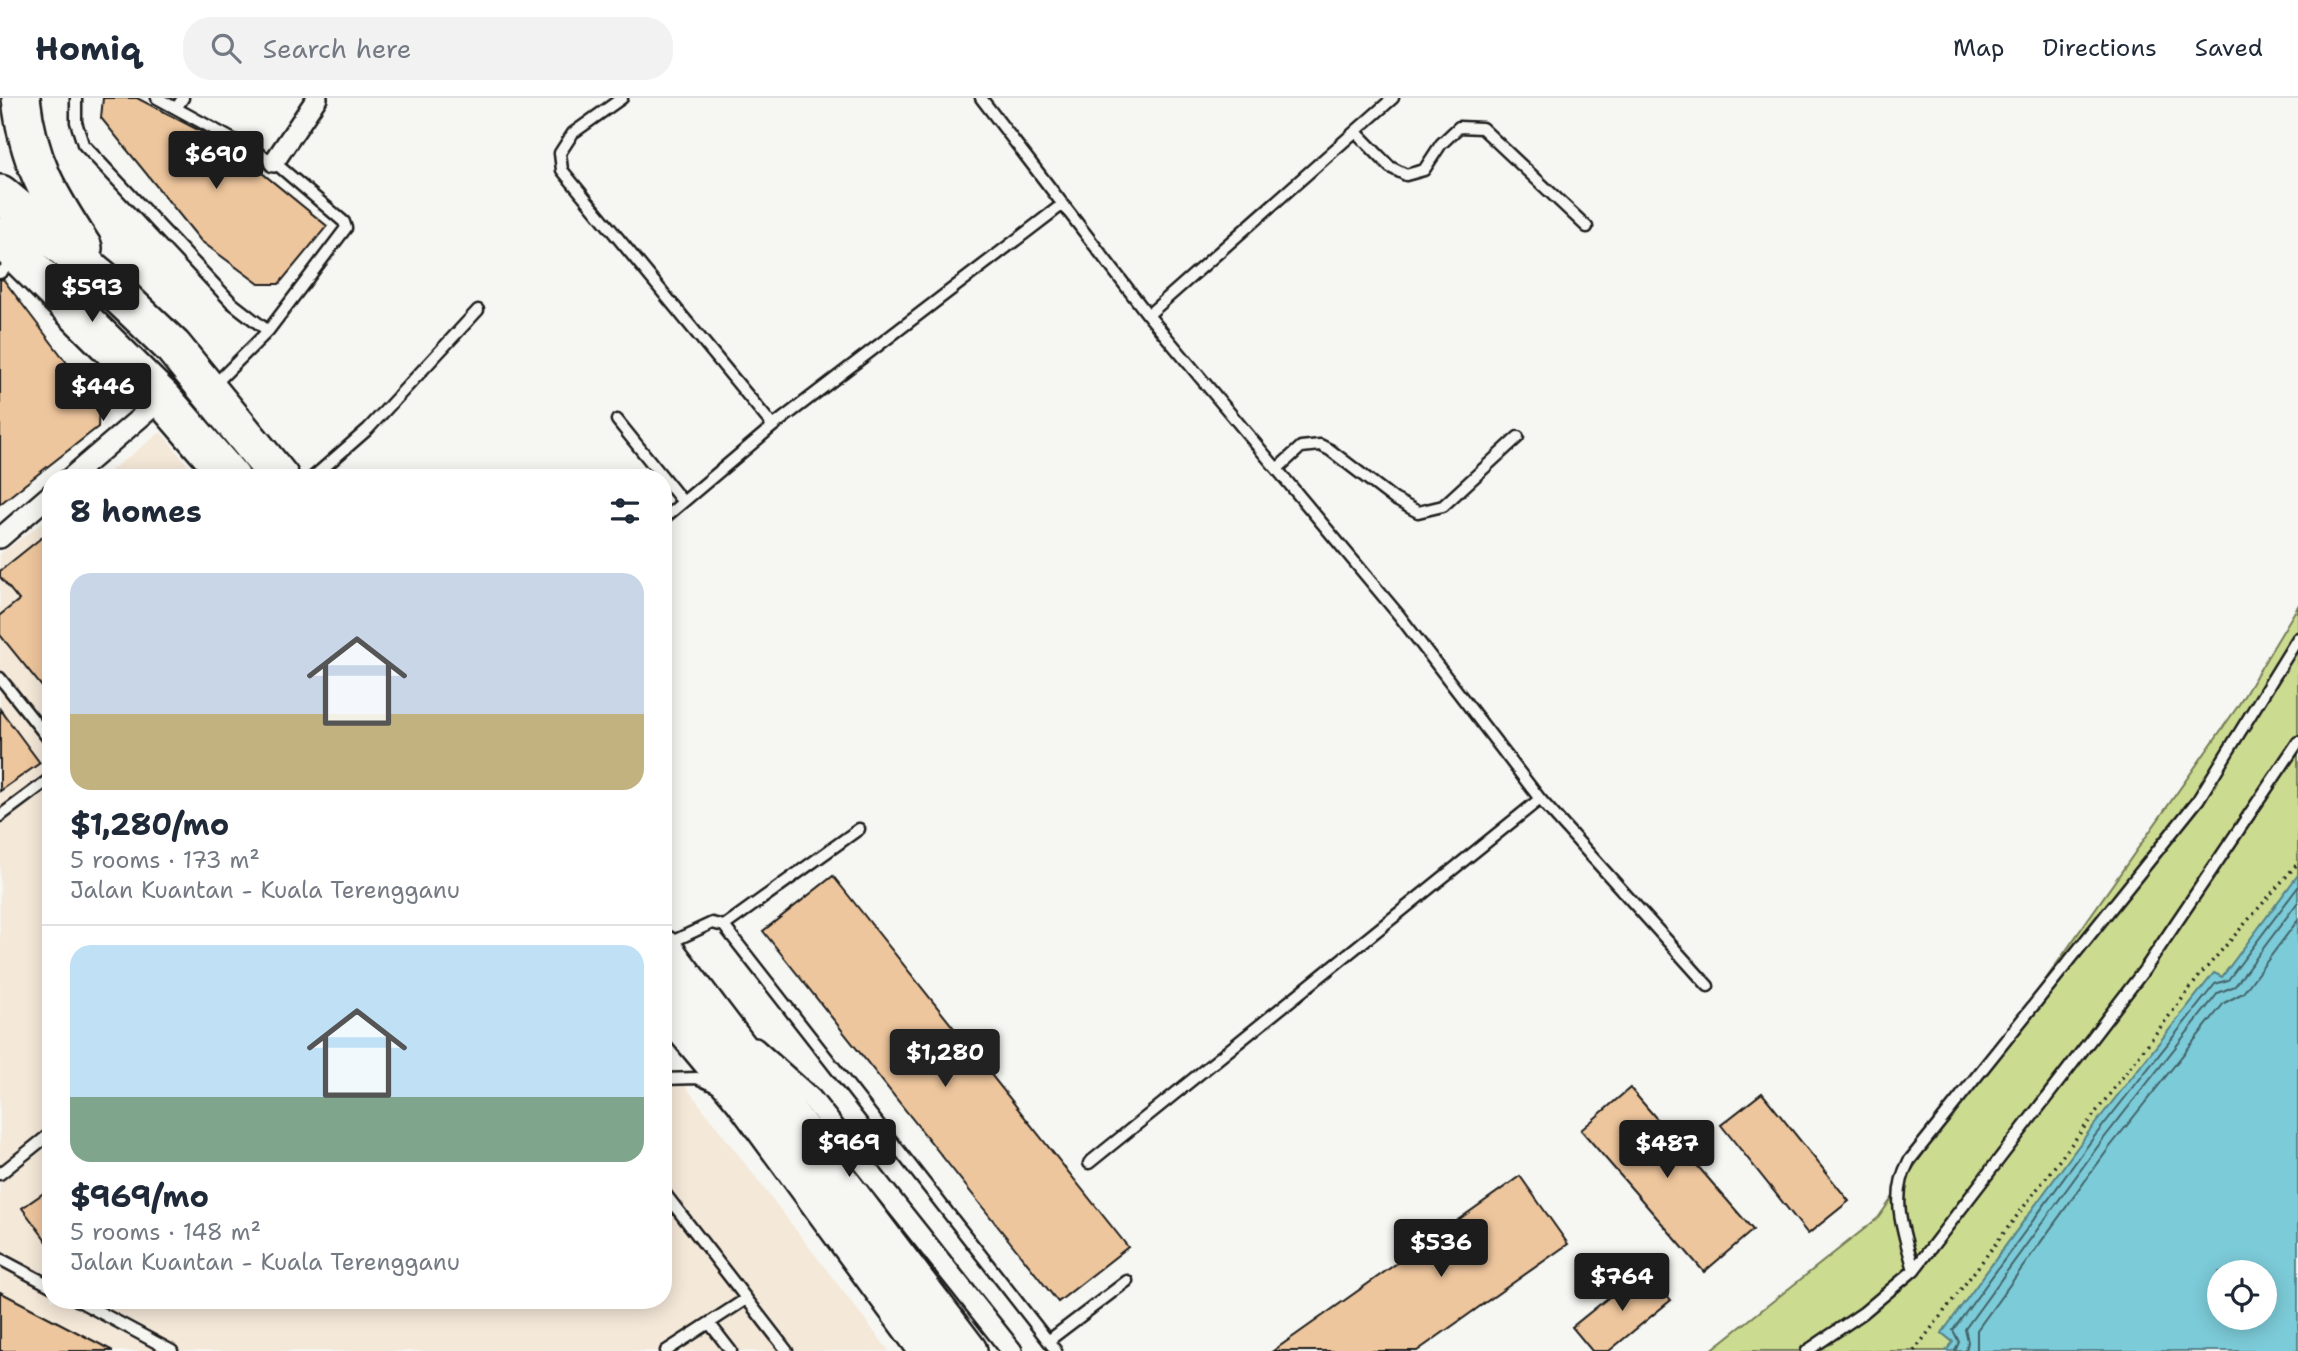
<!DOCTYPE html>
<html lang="en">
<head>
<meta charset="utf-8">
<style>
  body { margin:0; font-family:"Shantell Sans",sans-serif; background:#f2f2f3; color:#1f2937; height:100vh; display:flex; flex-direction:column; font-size:26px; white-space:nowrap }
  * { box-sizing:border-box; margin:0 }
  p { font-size:23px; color:#747a83 }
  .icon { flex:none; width:38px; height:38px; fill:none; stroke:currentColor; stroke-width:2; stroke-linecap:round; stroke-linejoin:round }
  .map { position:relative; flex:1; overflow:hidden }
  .drawer { position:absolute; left:42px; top:371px; width:630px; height:840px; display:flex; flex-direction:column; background:#fff; border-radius:28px; box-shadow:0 4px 18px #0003 }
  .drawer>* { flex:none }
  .controls { position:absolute; left:2207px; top:1162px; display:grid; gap:14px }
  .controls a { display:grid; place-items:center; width:70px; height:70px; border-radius:50%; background:#fff; box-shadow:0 4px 18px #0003; font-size:35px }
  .price { position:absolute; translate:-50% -60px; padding:0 16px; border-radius:7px; background:#1c1c1c; color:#fff; font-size:23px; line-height:46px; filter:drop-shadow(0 2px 4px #0008) }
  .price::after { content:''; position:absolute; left:50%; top:42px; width:21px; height:16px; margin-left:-10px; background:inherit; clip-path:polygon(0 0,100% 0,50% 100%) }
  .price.current { background:#222; color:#fff }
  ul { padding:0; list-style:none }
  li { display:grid; align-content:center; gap:14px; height:371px; padding:0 28px }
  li+li { border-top:2px solid #e0e1e3 }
  li span { display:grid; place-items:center; height:217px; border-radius:21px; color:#555 }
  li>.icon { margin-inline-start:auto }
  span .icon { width:126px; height:126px; fill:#fffc; stroke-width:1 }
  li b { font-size:30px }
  h2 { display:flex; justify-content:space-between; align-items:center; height:84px; padding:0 28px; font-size:30px }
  header { display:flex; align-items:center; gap:42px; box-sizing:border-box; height:98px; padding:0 35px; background:#fff; border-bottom:2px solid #e0e1e3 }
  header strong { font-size:33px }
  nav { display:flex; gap:38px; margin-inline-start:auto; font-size:24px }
  .search { width:490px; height:63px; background:#f2f2f3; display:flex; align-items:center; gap:18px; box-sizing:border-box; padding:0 24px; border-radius:28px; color:#747a83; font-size:26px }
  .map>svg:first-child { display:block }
  .built { fill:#f4e8d8 }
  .green { fill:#cbdc90; stroke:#747c56; stroke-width:2 }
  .water { fill:#7ccbd8; stroke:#56858d; stroke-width:2; fill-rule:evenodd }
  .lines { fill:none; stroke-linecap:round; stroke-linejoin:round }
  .shore { stroke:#426267; stroke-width:2 }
  .building { fill:#eec69d; stroke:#1c1c1c; stroke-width:2 }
  .lane-casing { stroke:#1c1c1c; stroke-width:15 }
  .street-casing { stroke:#1c1c1c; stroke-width:24 }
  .highway-casing { stroke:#1c1c1c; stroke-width:42 }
  .path { stroke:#1c1c1c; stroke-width:3.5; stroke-dasharray:2 5; stroke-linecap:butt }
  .lane { stroke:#f6f6f2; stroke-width:10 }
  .street { stroke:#f6f6f2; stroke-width:19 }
  .highway { stroke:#f6f6f2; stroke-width:37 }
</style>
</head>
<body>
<header>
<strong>Homiq</strong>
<div class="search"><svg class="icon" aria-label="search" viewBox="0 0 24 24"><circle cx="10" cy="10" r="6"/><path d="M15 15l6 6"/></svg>Search here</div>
<nav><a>Map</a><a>Directions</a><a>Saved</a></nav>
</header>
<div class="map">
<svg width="2298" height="1253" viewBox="0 0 2298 1253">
  <rect width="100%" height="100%" fill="#f6f6f2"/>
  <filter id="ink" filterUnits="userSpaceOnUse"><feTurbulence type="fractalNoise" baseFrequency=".0143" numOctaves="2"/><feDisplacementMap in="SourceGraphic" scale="14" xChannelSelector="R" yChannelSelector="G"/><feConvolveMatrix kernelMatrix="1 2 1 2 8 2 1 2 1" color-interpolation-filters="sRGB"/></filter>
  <g filter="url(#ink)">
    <!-- built -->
    <path class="built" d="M 161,334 L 198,380 L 101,380 Z
      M 51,418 L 51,1202 L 663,1202 L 663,959 L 889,1253 L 0,1253 L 0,456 Z"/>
    <!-- green -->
    <path class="green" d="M 2298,508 L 2298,777 L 2222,879 L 2214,875 L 2088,1035 L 1942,1235 L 1953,1244 L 1946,1253 L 1710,1253 L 1878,1120 L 2238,608 Z"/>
    <!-- water -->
    <path class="water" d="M 2298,777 L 2298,1253 L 1946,1253 L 1953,1244 L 1942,1235 L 2088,1035 L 2214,875 L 2222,879 ZM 2219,1174 L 2264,1174 L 2264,1220 L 2219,1220 Z"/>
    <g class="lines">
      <!-- shore -->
      <path class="shore" d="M 1955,1253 L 1959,1244 L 1953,1232 L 2094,1039 L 2215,886 L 2228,882 L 2298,789
        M 1966,1253 L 1968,1244 L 1965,1231 L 2101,1044 L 2218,895 L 2235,888 L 2298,804
        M 1977,1253 L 1977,1232 L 2109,1050 L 2224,905 L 2243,895 L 2298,822"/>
    </g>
    <!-- building -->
    <path class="building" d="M 103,0 L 137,0 L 229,48 L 327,128 L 279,186 L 259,186 L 201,143 L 101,20 Z
      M 3,181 L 99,307 L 98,329 L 0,406 L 0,182 Z
      M 51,432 L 51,600 L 0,537 L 0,517 L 19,502 L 0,479 L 0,473 Z
      M 0,611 L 40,665 L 0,693 Z
      M 833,778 L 1128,1149 L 1058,1204 L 763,833 Z
      M 1630,990 L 1753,1132 L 1704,1174 L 1581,1032 Z
      M 1762,995 L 1849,1103 L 1808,1136 L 1721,1027 Z
      M 1520,1078 L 1568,1146 L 1417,1253 L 1273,1253 Z
      M 51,1090 L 51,1149 L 22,1110 Z
      M 1645,1170 L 1671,1202 L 1609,1253 L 1592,1253 L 1572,1229 Z
      M 0,1194 L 113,1253 L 0,1253 Z"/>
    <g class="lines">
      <defs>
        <path id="lane" d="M 76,0 L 76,24 L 83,46 L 232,205 L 268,233
          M 157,0 L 274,64 L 344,124 L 346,130 L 268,233 L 214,287
          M 622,0 L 573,35 L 560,55 L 562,72 L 773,328
          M 981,0 L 1148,217 L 1398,516 L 1540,701 L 1708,888
          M 177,9 L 183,0
          M 1356,34 L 1390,69 L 1406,77 L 1424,72 L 1441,46 L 1459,29 L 1482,30 L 1587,129
          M 0,175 L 6,170
          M 1148,217 L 1393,0
          M 617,322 L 683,404
          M 1277,371 L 1301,349 L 1320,347 L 1330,352 L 1394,401 L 1418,414 L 1443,408 L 1518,339
          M 312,380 L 368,331 L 478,212
          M 663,421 L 773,328 L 1063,106
          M 0,580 L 51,644
          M 0,718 L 51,680
          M 724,828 L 859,731
          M 667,846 L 712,825 L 724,828 L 1056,1253
          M 663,981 L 697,980 L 718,990
          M 1089,1065 L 1540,701
          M 0,1076 L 51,1035
          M 663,1093 L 787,1253
          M 0,1161 L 51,1188
          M 1914,1172 C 1904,1134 1889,1100 1909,1063 L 2198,702 L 2298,540
          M 77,1202 L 172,1253
          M 710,1226 L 731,1253
          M 1048,1243 L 1127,1183
          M 666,1253 L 746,1201
          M 1807,1253 L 1863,1215 L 1914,1172 L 2145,871 L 2298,644"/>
        <path id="street" d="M 274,64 L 317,0
          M 110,273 L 148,313
          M 70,380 L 156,306
          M 0,440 L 51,396
          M 755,950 L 811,1000 L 1012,1253"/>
        <path id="highway" d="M 21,0 C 28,64 49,98 83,150
          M 0,96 L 102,181 L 173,249 L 280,380
          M 0,139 L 163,301 L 231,380
          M 663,851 L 968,1253
          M 663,904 L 744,1001 L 929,1253"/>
      </defs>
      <!-- lane casing -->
      <use href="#lane" class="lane-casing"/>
      <!-- street casing -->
      <use href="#street" class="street-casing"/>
      <!-- highway casing -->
      <use href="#highway" class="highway-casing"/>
      <!-- path -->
      <path class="path" d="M 1914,1253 L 2201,876 L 2298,765"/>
      <!-- lane -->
      <use href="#lane" class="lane"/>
      <!-- street -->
      <use href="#street" class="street"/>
      <!-- highway -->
      <use href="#highway" class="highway"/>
    </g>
  </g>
</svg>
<div class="controls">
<a><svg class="icon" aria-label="locate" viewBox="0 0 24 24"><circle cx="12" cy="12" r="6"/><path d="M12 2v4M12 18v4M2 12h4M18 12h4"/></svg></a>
</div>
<b class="price" style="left:216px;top:93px">$690</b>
<b class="price" style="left:92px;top:226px">$593</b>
<b class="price" style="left:103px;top:325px">$446</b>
<b class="price current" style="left:945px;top:991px">$1,280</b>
<b class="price" style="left:849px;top:1081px">$969</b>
<b class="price" style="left:1667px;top:1082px">$487</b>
<b class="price" style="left:1441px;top:1181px">$536</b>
<b class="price" style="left:1622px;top:1215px">$764</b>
<section class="drawer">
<h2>8 homes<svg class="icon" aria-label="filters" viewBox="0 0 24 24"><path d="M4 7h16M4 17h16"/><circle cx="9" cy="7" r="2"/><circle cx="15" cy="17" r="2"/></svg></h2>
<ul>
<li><span style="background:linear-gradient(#c9d6e8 65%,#c2b280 0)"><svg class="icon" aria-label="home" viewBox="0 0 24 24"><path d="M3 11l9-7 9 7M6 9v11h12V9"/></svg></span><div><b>$1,280/mo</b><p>5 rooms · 173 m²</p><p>Jalan Kuantan - Kuala Terengganu</p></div></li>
<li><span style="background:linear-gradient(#bfe0f5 70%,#7fa58c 0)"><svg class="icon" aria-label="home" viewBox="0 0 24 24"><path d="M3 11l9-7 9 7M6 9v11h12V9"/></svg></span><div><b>$969/mo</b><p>5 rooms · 148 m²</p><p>Jalan Kuantan - Kuala Terengganu</p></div></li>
</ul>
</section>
</div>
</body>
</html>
